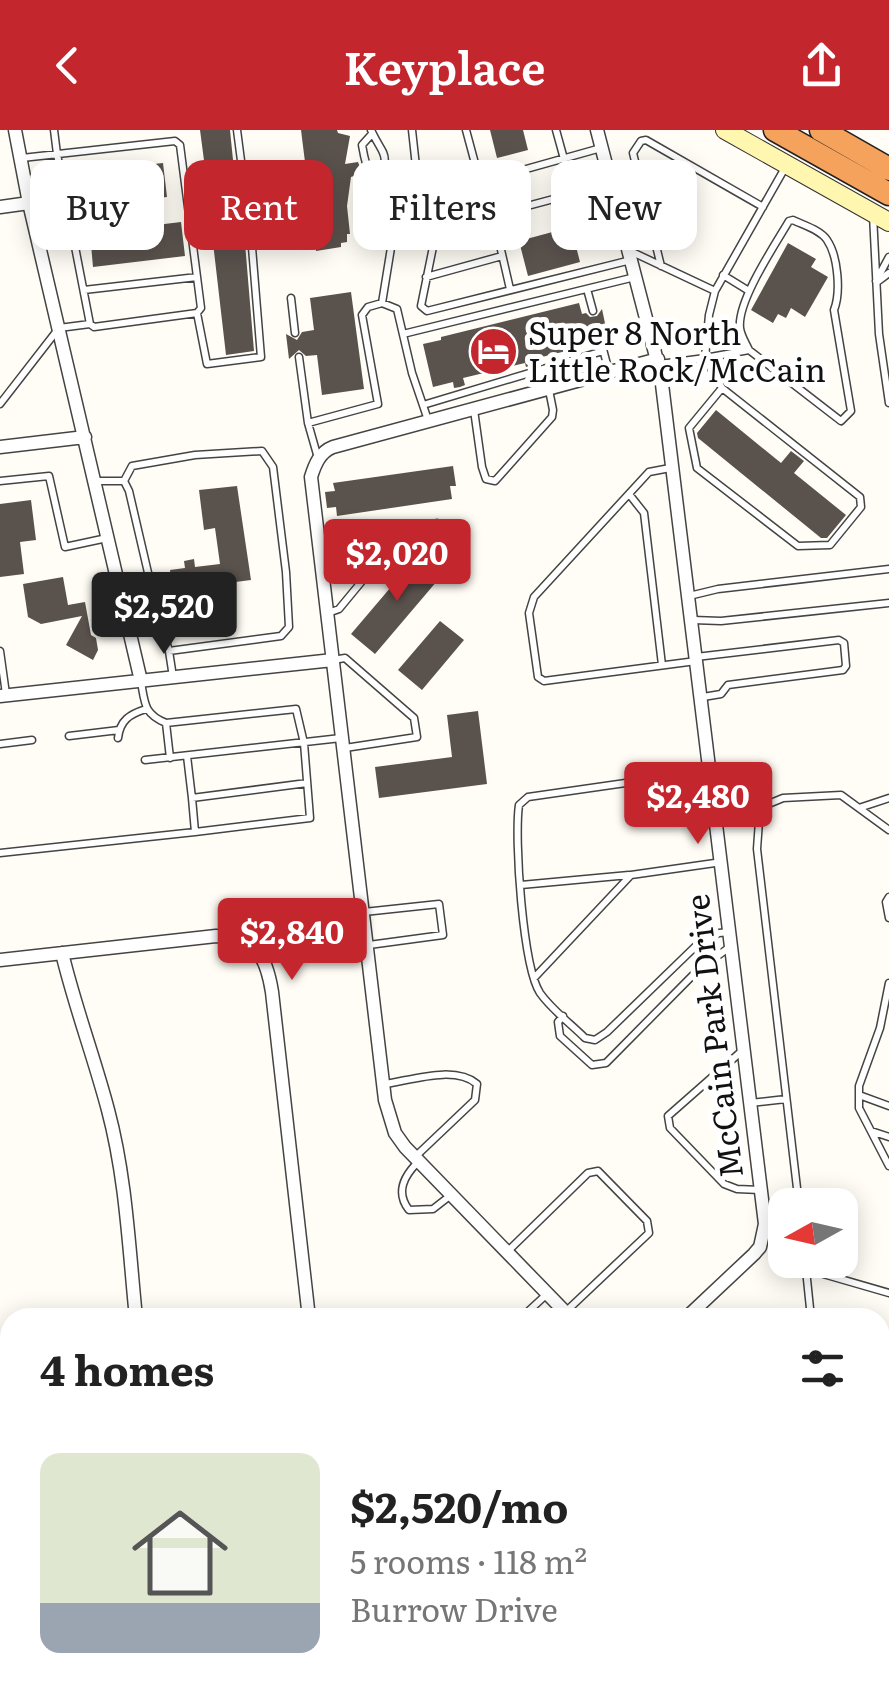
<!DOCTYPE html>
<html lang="en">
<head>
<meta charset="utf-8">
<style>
  body { margin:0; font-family:Literata,serif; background:#f2f2f2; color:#222; height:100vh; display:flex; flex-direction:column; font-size:38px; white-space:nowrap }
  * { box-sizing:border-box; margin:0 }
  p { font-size:32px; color:#767676 }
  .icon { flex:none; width:55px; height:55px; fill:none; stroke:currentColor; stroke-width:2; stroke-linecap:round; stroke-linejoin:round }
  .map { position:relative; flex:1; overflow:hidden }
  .panel { position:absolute; left:0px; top:1178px; width:890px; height:392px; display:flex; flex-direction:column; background:#fff; border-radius:30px 30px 0 0; box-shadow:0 5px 25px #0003 }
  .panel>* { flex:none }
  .top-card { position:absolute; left:30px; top:30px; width:830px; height:90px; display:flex; gap:20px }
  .needle { width:65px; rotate:262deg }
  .buttons { position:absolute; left:768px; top:1058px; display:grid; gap:20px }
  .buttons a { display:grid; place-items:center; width:90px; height:90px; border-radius:20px; background:#fff; box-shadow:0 5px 25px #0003; font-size:50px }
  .price { position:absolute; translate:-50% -85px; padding:0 22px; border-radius:10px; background:#c4262e; color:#fff; font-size:32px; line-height:65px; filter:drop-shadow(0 2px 5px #0008) }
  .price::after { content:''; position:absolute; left:50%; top:60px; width:30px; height:22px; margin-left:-15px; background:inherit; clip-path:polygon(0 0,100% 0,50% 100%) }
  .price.on { background:#222; color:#fff }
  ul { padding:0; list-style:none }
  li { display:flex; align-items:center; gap:30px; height:250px; padding:0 40px }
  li+li { border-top:2px solid #e0e0e0 }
  li span { display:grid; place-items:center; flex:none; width:280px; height:200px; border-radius:20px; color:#555 }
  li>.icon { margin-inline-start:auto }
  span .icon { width:120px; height:120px; fill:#fffc; stroke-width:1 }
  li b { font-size:42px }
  h2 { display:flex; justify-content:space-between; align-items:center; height:120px; padding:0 40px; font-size:42px }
  .chip { padding:0 35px; border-radius:20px; background:#fff; box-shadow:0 5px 25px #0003; font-size:35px; line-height:90px }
  .chip.on { background:#c4262e; color:#fff }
  header { display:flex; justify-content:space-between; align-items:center; height:130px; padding:0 40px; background:#c4262e; color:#fff; font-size:45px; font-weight:600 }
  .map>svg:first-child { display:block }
  .building { fill:#5a524d }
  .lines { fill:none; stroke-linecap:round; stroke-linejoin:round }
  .service-casing { stroke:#444; stroke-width:9 }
  .minor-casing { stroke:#444; stroke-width:15 }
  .secondary-casing { stroke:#333; stroke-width:20 }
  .motorway-casing { stroke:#222; stroke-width:25 }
  .service { stroke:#fff; stroke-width:6 }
  .minor { stroke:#fff; stroke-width:12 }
  .secondary { stroke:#fff6b0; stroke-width:18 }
  .motorway { stroke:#f5a25d; stroke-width:22 }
  .labels { text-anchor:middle; stroke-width:10; stroke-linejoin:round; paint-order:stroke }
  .poi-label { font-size:32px; fill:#111; stroke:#fff; text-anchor:start }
  .street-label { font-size:32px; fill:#111; stroke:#fff }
</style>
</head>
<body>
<header><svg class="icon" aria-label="back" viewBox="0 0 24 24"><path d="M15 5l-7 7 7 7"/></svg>Keyplace<svg class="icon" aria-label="share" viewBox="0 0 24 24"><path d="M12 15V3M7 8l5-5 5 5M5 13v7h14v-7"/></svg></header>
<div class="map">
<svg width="889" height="1568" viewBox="0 0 889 1568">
  <rect width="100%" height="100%" fill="#fffdf5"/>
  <!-- building -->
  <path class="building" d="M 200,0 L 230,0 L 235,50 L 207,53 Z
    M 301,0 L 337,0 L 338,3 L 350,6 L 345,34 L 358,32 L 362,43 L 351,47 L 347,76 L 350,104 L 347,104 L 347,112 L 341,113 L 341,117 L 316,121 L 309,67 L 303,50 L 301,33 L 305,32 Z
    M 490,0 L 523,0 L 528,20 L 497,28 Z
    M 163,33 L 167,67 L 76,77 L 72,43 Z
    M 181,92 L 185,126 L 93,137 L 90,103 Z
    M 571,97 L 580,132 L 528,146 L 519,111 Z
    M 244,101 L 254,221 L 226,225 L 212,104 Z
    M 788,113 L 816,129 L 811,137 L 828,147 L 805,187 L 791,178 L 786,188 L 778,184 L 773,193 L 751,180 Z
    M 351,162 L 364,259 L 322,265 L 317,225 L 306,226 L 299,220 L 289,229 L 286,204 L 297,210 L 302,202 L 314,200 L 310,168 Z
    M 579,173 L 582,184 L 586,183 L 590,187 L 597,186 L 602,179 L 606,198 L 599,193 L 593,196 L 591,202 L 587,203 L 590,215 L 534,229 L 536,234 L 526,237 L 525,233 L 463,248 L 465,255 L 460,257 L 454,258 L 453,252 L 433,257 L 423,214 L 441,210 L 441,207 Z
    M 716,280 L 781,333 L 791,321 L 804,331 L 794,343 L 846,385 L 827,408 L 821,408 L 698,308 L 697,303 Z
    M 453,336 L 456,356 L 450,356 L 452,369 L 337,386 L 336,377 L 327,378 L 325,362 L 335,361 L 333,353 Z
    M 237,356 L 251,450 L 220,454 L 221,461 L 213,462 L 215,474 L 176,480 L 170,440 L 185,438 L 184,431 L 194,429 L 195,437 L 220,434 L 215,398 L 204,400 L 199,360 Z
    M 31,370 L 36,410 L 20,412 L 24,444 L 0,447 L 0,374 Z
    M 419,424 L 443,444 L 375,524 L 351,504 Z
    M 63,447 L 68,475 L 85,472 L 91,505 L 96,508 L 98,520 L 93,530 L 66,515 L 82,486 L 41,494 L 28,487 L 23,454 Z
    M 440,491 L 464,510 L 422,560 L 398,540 Z
    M 478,581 L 487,654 L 379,668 L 375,637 L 452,627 L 447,585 Z"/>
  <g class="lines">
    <defs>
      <path id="service" d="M 371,0 C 384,28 391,21 377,55
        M 466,0 L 480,52 L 601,18
        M 556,0 L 564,29
        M 371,5 L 362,15 C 367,45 376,65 396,87
        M 22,28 L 175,11 L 180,15 L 201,178 L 197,183 L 94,197 L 90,194 L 57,24 L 54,0
        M 610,54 L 444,98 L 435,107 L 421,176 L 427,181 L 631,130
        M 187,69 L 240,60 L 243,46 L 237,0
        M 493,85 L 510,159
        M 873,85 L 879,204 L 889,273
        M 191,99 L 250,93 L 261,227 L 207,234 L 197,183
        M 630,121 L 715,161
        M 661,136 L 633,23 L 641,11 L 646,10 L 763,77
        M 723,145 L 749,161
        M 426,147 L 502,126
        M 876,151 L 889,127
        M 877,152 L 889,143
        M 587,159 L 593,181
        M 84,160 L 197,147
        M 291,168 L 295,203
        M 382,173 L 397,179 L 412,243 L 428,290
        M 598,200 L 609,242
        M 403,204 L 635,147
        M 299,227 L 308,293 L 318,328
        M 660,234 L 705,228 L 709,185 L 715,161 L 786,36
        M 722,258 L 689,298 L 697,338 L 798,416 L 830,415 L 861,377 L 860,367 L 722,258 L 705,228 L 749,220 L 841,291 L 851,281 L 834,180 C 841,162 838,126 827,110 C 821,100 803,95 793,90 L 789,91 C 775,115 737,171 740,198 C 741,206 746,213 749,220
        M 0,274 L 59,198 L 90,194
        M 423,275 L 603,221
        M 474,280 L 482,337 L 486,349 L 495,351 L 552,287 L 553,280 L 549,260
        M 308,293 L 378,274 L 362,185 L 368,177 L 382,173 L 396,87 L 420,73 L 412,0
        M 670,338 L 649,342 L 534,467 L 529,483 L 538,547 L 544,551 L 696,531
        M 0,351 L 49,346 L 65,417 L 107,408
        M 97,351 L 124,351 L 129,361 L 156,477 L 169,521 L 281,506 L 289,497 L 286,442 L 273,337 L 262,321 L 195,325 L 132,336 L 124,351
        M 629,364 L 644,383 L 662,535
        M 317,408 L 377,405 L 385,410 L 386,422 L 339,479 L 328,483
        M 385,410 L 396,403 L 437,393
        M 689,466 L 718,459 L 889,439
        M 693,490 L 721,491 L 889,473
        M 0,521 L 6,564
        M 169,521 L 173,547
        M 696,527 L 839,510 L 844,513 L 846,536 L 843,540 L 728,555 L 721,564 L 703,567
        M 333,530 L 345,528 L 414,588 L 417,607 L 345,618
        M 141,552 C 145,574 144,584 166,593 L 296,579 L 304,613 L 310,688 L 195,702 L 192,668
        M 166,593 L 170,628
        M 69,606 L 119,600
        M 118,608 C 120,590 130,584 146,579
        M 0,614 L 32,610
        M 187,626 L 192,668 L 307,653
        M 145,630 L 341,608
        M 709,641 L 528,667 L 519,675 C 514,709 523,837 540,863 C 552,880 571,894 585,908 L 595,910 L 607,902 L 700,812 L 719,803 L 730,802
        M 859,678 L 889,668
        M 0,723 L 195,702
        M 521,755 L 629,745
        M 889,767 L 886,772 L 889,788
        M 364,782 L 439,774 L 443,805 L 369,815
        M 534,848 L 631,745 L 722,732
        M 889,853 L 880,898 L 859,956 L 859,978 L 889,1036
        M 563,886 L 558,892 L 560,906 L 592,935 L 606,933 L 696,842 L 731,816
        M 743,920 L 668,986 L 670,998 L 724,1054 L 737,1059 L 760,1060
        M 385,954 C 412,950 455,935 477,954 L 475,970 L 416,1026
        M 859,965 L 889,976
        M 750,973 L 786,969
        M 871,1001 L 889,1007
        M 418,1032 C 404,1046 395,1062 409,1080 L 433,1079 L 451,1065
        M 799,1075 L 757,719 L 759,691 L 766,675 L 783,668 L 841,665 L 889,700
        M 508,1121 L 588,1043 L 598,1041 L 647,1091 L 649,1103 L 559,1188
        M 805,1130 L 811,1188
        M 806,1139 L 889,1163
        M 521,1188 L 547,1164
        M 880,1397 L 889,1396
        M 880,1471 L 889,1483
        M 880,1518 L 889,1521
        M 880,1552 L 889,1528
        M 739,1560 L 762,1568
        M 849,1560 L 877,1568
        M 535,1568 L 561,1560"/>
      <path id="minor" d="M 15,0 L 29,73 L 141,551
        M 597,0 L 661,246 L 765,1094 L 760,1117 L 754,1124 L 686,1188
        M 0,77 L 29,73
        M 0,317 L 85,307
        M 0,566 L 333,530
        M 62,823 C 75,877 94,927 108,980 C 126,1047 129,1119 136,1188
        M 0,830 L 216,806 C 256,809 266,824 272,862 L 309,1188
        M 571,1188 L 405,1017 L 395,1003 L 385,970 L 311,347 C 315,334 320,322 333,317 L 658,229
        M 0,1398 L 10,1414
        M 0,1536 L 10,1524
        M 242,1568 L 249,1560"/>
      <path id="secondary" d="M 725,0 L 889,92"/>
      <path id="motorway" d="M 775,0 L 889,64
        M 821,0 L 889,39"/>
    </defs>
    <!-- service casing -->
    <use href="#service" class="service-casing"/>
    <!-- minor casing -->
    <use href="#minor" class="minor-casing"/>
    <!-- secondary casing -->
    <use href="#secondary" class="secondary-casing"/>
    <!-- motorway casing -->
    <use href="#motorway" class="motorway-casing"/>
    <!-- service -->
    <use href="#service" class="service"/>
    <!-- minor -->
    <use href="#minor" class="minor"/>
    <!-- secondary -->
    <use href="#secondary" class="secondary"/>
    <!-- motorway -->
    <use href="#motorway" class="motorway"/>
  </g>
  <!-- icons -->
  <defs>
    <symbol id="hotel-disc" viewBox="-11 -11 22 22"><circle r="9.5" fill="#c4262e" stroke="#fff"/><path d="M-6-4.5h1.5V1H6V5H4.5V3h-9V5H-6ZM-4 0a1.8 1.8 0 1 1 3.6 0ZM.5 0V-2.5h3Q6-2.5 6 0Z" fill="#fff"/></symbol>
  </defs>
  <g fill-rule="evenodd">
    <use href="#hotel-disc" x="466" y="194" width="55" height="55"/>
  </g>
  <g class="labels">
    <!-- poi labels -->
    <g class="poi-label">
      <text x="528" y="215">Super 8 North<tspan x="528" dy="37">Little Rock/McCain</tspan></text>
    </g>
    <!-- street labels -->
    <g class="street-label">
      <text transform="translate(715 906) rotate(-97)" y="11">McCain Park Drive</text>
    </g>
  </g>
</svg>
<div class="buttons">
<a><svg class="needle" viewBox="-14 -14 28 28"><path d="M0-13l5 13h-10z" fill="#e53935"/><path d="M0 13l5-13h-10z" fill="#767676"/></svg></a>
</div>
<b class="price" style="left:397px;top:474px">$2,020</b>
<b class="price on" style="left:164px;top:527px">$2,520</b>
<b class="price" style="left:698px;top:717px">$2,480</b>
<b class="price" style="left:292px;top:853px">$2,840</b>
<div class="top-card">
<a class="chip">Buy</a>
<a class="chip on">Rent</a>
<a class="chip">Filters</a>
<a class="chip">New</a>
</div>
<section class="panel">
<h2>4 homes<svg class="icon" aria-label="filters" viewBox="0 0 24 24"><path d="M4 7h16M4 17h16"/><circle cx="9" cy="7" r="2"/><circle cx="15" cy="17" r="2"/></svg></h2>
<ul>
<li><span style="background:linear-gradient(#dfe7d0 75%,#9aa5b1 0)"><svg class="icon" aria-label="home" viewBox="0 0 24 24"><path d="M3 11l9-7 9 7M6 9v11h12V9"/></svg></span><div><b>$2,520/mo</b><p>5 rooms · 118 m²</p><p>Burrow Drive</p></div></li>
</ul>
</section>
</div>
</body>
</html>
